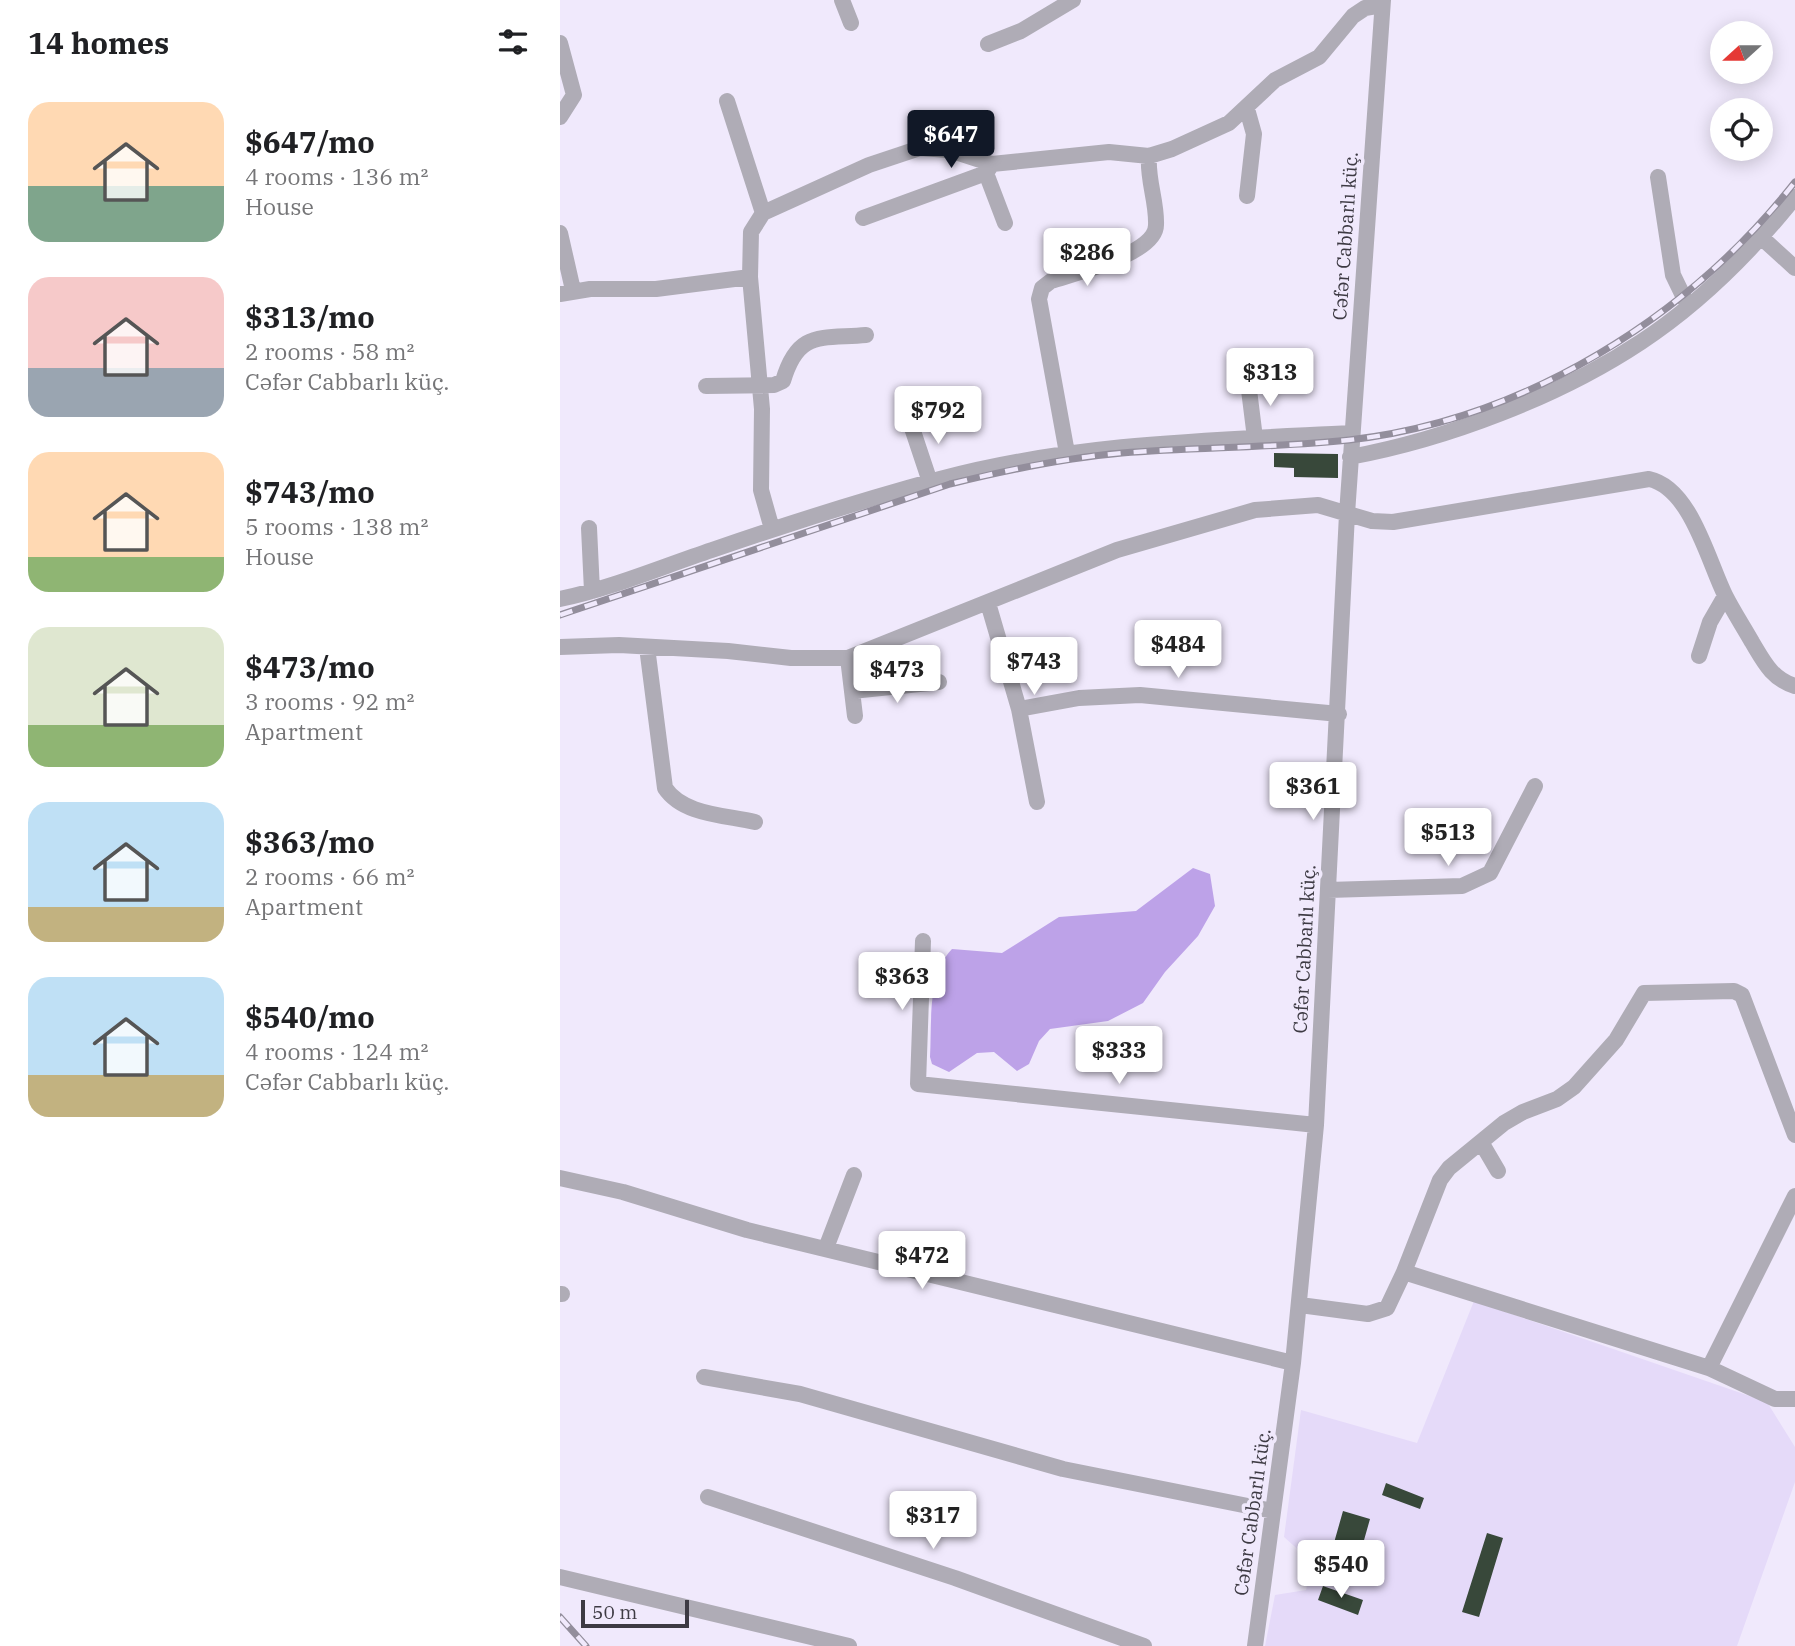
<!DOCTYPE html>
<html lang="en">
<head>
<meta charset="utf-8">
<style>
  body { margin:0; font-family:"IBM Plex Serif",serif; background:#f6f6f6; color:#202124; height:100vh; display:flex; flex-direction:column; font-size:26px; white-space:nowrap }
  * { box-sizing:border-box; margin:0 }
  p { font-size:23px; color:#757577 }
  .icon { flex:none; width:38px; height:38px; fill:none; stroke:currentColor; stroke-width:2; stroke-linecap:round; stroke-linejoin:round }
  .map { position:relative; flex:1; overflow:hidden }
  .panel { display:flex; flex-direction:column; background:#fff; width:560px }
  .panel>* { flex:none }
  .needle { width:46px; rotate:249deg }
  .buttons { position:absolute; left:1150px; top:21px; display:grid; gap:14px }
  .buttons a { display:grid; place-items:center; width:63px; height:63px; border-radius:50%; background:#fff; box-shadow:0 4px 18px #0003; font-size:35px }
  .scale { position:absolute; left:21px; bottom:18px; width:108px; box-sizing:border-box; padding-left:7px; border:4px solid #3d3a43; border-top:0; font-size:19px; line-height:24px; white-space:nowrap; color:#3d3a43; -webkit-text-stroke:5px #f0e9fc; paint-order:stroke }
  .price { position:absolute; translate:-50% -60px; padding:0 16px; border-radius:7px; background:#fff; color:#222; font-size:23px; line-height:46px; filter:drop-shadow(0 2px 4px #0008) }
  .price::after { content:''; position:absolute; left:50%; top:42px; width:21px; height:16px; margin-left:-10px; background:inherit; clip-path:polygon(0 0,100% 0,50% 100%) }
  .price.active { background:#111827; color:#fff }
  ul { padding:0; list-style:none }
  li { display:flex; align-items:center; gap:21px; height:175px; padding:0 28px }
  li span { display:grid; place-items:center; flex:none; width:196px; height:140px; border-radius:21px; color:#555 }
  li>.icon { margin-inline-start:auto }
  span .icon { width:84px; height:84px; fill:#fffc; stroke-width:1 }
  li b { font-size:30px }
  h2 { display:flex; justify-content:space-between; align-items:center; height:84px; padding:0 28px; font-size:30px }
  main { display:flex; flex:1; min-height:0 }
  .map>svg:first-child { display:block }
  .built { fill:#e5daf9 }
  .water { fill:#bda2e8 }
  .building { fill:#38483a }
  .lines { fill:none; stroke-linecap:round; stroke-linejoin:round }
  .minor { stroke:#afacb6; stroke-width:16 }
  .rail-casing { stroke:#938e9c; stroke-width:7 }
  .rail { stroke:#f0e9fc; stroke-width:4.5; stroke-dasharray:13; stroke-linecap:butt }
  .labels { text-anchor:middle; stroke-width:7; stroke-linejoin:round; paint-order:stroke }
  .street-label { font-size:19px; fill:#3d3a43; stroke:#f0e9fc }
</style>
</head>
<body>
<main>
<section class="panel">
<h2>14 homes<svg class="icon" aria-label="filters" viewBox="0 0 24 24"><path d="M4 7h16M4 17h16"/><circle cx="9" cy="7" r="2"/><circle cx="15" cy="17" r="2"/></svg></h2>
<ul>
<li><span style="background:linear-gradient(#ffd9b3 60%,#7fa58c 0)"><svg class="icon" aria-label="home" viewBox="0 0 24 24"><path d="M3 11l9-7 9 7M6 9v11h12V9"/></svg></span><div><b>$647/mo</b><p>4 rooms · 136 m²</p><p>House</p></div></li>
<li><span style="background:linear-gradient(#f6c9c9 65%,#9aa5b1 0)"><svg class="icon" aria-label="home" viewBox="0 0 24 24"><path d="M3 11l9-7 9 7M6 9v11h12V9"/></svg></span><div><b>$313/mo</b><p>2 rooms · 58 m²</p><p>Cəfər Cabbarlı küç.</p></div></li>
<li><span style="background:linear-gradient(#ffd9b3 75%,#8fb573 0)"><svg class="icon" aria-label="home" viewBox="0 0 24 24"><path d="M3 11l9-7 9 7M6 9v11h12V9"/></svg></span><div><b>$743/mo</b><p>5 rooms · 138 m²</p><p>House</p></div></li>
<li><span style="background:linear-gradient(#dfe7d0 70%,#8fb573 0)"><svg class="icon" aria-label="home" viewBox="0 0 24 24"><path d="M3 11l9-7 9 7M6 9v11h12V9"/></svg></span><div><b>$473/mo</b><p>3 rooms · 92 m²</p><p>Apartment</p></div></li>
<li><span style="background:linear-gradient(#bfe0f5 75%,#c2b280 0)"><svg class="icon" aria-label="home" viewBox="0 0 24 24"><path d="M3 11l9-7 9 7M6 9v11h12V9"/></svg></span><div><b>$363/mo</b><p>2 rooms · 66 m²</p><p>Apartment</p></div></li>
<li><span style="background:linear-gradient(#bfe0f5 70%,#c2b280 0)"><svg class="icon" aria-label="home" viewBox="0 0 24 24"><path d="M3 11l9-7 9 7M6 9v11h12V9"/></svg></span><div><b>$540/mo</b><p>4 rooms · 124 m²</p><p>Cəfər Cabbarlı küç.</p></div></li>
</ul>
</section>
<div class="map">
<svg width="1235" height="1646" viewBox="0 0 1235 1646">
  <rect width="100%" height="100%" fill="#f0e9fc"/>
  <!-- built -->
  <path class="built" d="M 914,1301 L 1207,1402 L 1235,1447 L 1235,1482 L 1177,1646 L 705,1646 L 715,1595 L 746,1590 L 752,1562 L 724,1537 L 741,1410 L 857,1443 Z"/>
  <!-- water -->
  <path class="water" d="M 633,868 L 650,874 L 655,906 L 638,936 L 605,972 L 583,1003 L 548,1021 L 490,1029 L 479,1041 L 469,1064 L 457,1071 L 434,1052 L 417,1053 L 389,1072 L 372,1064 L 370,1057 C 372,1022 367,975 392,949 L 442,953 L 499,917 L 576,911 Z"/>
  <!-- building -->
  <path class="building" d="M 714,453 L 778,454 L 778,478 L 734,477 L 734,468 L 714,467 Z
    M 826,1483 L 864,1498 L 860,1509 L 822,1495 Z
    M 783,1511 L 810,1519 L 795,1572 L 768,1564 Z
    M 927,1533 L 943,1538 L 919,1617 L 902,1612 Z
    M 763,1586 L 803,1600 L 798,1615 L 758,1600 Z"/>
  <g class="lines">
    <!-- minor -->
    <path class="minor" d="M 282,0 L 291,23
      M 0,43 L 14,95 L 0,117
      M 428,44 L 461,31 L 513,0
      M 167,101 L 203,213
      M 426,173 L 445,223
      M 1098,177 L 1113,275 L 1128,306
      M 687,196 L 694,134 L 687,109
      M 303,218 L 426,173 L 432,164
      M 0,233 L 13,290
      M 1202,238 L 1235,268
      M 0,294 L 30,289 L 96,289 L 190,277
      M 688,382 L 695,438
      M 146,386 L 214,385 L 223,381 C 238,330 260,339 306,335
      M 350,422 L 370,482
      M 507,453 L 479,299 L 482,288 L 491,281 C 515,273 596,254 596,225 C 597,201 587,180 589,156
      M 790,457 C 887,439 998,397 1081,342 C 1140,303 1191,252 1235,197
      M 29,528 L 32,591
      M 212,529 L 201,490 L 202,409 L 190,277 L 191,232 L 203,213 L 309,165 L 360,148 L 389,150 L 432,164 L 549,152 L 589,156 L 612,149 L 669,123 L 715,80 L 759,57 L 793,16 L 805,8 L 822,5
      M 0,599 C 52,588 101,567 152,550 C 227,524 303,500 380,479 C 514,443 654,440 791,433
      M 428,603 L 459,709 L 477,802
      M 0,647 L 59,645 L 168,651 L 231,658 L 288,658 L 557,550 L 695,510 L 758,505 L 812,521 L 833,522 L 1089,479 C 1131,488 1148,561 1165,595 C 1173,611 1183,626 1192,642 C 1204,662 1212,679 1235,686
      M 87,647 L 105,788 C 123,815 165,815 195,822
      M 1139,656 L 1150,622 L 1165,596
      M 288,658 L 295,716
      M 292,691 L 379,682
      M 459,709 L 519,698 L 580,695 L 779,714
      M 768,890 L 902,886 L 930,873 L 975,786
      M 363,941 L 358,1084 L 756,1125
      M 921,1142 L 938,1171
      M 0,1178 L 63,1192 L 187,1230 L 733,1363
      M 266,1248 L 294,1175
      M 844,1272 L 1149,1368 L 1215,1399 L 1235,1399
      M 0,1294 L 2,1294
      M 740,1305 L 808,1314 L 827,1308 L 844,1272 L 880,1180 L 889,1168 L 944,1123 L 963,1112 L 997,1099 L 1014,1087 L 1056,1040 L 1084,993 L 1174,991 L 1182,995 L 1235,1135
      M 1149,1368 L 1235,1196
      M 144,1377 L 240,1394 L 503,1469 L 713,1511
      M 148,1497 L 395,1578 L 584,1646
      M 0,1577 L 289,1646
      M 695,1646 L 733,1363 L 756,1125 L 787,514 L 823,0"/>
    <defs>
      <path id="rail" d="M 0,615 L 390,484 C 447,470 504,458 562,453 C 637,447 713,448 789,440 C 964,420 1128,318 1235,182
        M 0,1617 L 26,1646"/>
    </defs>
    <!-- rail casing -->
    <use href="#rail" class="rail-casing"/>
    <!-- rail -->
    <use href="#rail" class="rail"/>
  </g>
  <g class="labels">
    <!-- street labels -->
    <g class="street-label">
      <text transform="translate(785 236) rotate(-86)" y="7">Cəfər Cabbarlı küç.</text>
      <text transform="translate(744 949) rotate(-87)" y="7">Cəfər Cabbarlı küç.</text>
      <text transform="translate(692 1512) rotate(-82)" y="7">Cəfər Cabbarlı küç.</text>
    </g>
  </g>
</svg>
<div class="buttons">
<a><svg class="needle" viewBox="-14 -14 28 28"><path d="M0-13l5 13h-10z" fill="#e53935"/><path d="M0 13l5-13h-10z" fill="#757577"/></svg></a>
<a><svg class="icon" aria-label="locate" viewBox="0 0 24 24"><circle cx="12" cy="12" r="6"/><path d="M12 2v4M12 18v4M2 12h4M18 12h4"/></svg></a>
</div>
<div class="scale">50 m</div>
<b class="price active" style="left:391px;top:170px">$647</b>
<b class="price" style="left:527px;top:288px">$286</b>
<b class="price" style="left:710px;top:408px">$313</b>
<b class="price" style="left:378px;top:446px">$792</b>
<b class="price" style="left:618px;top:680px">$484</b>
<b class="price" style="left:474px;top:697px">$743</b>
<b class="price" style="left:337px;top:705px">$473</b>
<b class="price" style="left:753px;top:822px">$361</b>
<b class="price" style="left:888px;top:868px">$513</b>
<b class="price" style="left:342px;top:1012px">$363</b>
<b class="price" style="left:559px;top:1086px">$333</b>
<b class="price" style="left:362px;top:1291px">$472</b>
<b class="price" style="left:373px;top:1551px">$317</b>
<b class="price" style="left:781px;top:1600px">$540</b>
</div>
</main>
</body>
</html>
